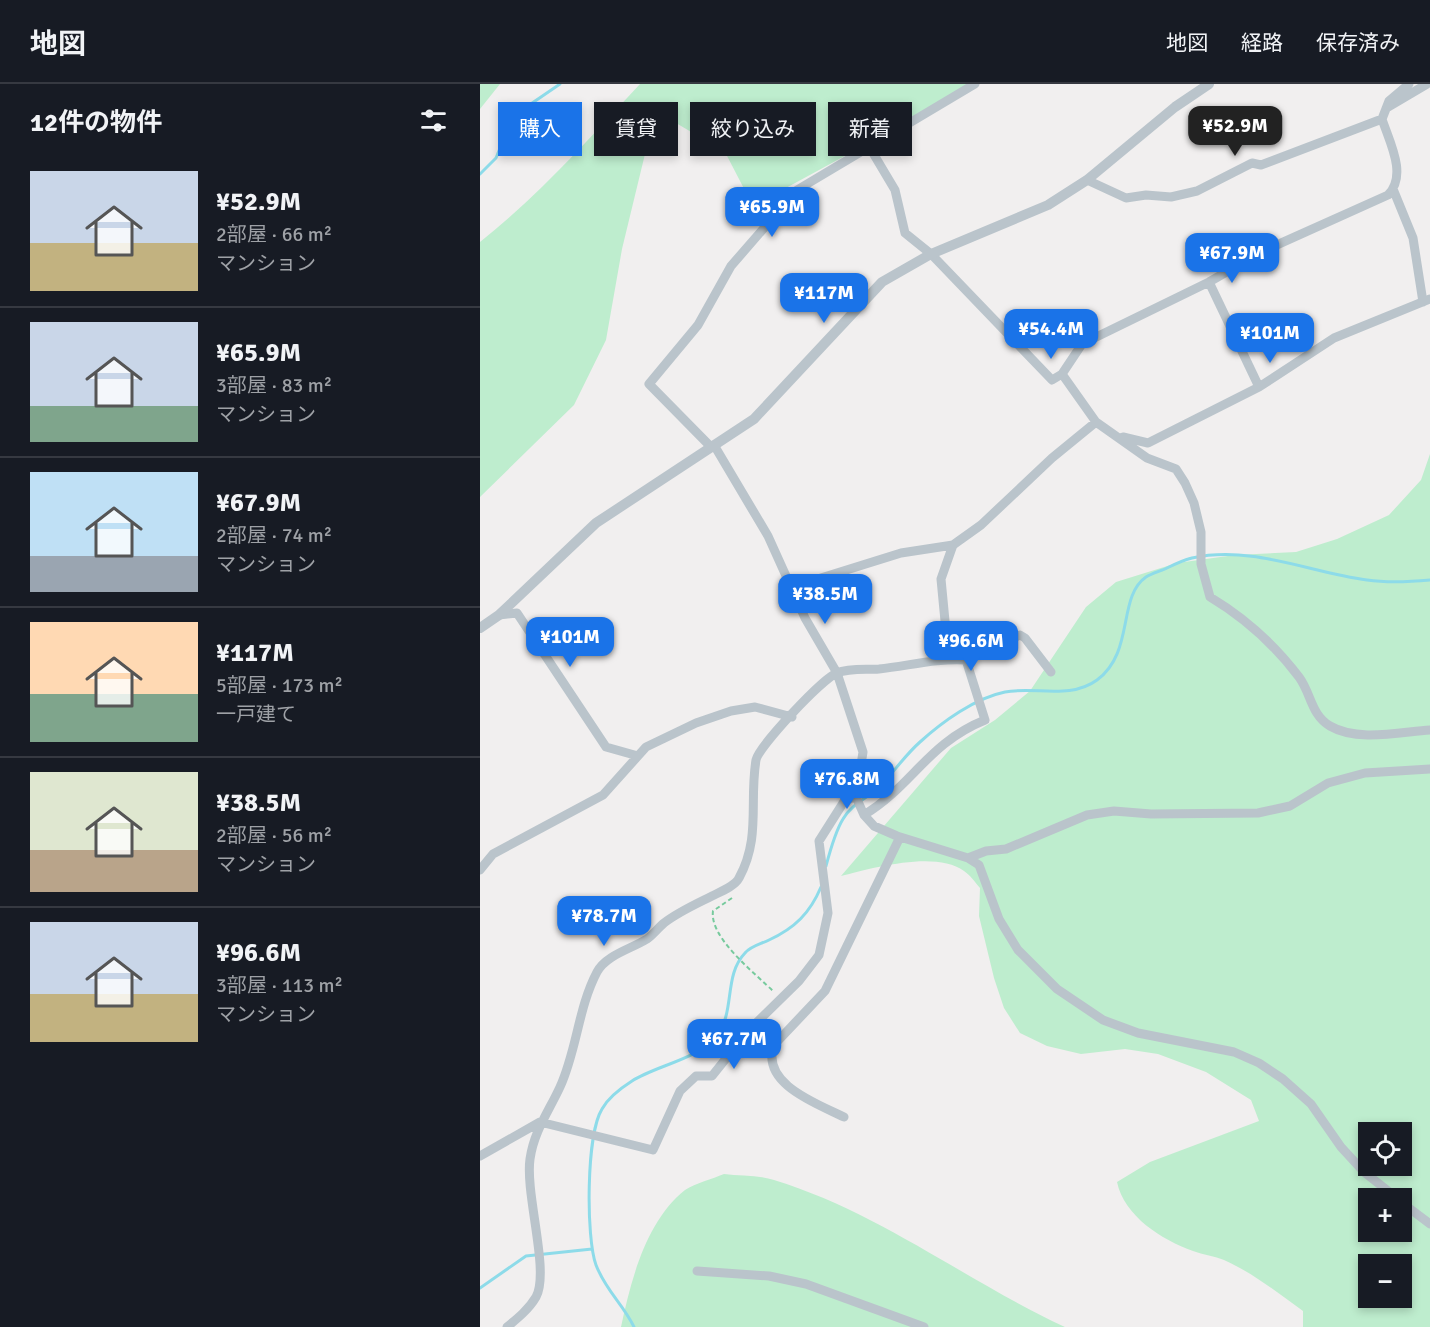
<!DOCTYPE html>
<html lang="ja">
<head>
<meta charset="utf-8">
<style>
  body { margin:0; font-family:Signika,"Noto Sans JP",sans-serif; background:#20242c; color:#f1f3f6; height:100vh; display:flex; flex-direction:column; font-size:22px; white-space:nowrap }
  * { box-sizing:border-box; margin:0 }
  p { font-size:20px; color:#9ea1a6 }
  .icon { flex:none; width:33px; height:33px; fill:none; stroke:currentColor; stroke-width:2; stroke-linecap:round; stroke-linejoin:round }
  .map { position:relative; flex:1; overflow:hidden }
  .panel { display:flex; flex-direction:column; background:#171b24; width:480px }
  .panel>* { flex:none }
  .banner { position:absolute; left:18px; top:18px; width:570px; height:54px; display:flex; gap:12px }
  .controls { position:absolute; left:878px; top:1038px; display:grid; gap:12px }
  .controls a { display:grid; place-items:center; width:54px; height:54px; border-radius:0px; background:#171b24; box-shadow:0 3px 9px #0003; font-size:30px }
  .price { position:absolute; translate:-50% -51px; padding:0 14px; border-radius:12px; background:#1a73e8; color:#fff; font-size:20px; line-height:39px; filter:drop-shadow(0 2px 3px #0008) }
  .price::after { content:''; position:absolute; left:50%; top:36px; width:18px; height:14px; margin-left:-9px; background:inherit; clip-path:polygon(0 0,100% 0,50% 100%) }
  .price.selected { background:#222; color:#fff }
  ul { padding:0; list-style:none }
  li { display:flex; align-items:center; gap:18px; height:150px; padding:0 30px }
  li+li { border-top:2px solid #363941 }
  li span { display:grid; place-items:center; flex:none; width:168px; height:120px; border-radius:0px; color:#555 }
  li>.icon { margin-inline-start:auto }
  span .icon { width:72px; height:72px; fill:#fffc; stroke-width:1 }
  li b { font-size:26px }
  h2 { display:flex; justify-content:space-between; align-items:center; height:72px; padding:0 30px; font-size:26px }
  .chip { padding:0 21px; border-radius:0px; background:#171b24; box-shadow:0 3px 9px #0003; font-size:21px; line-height:54px }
  .chip.selected { background:#1a73e8; color:#fff }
  header { display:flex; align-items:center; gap:36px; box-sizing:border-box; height:84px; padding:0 30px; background:#171b24; border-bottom:2px solid #363941 }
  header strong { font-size:28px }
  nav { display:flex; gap:33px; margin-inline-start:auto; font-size:21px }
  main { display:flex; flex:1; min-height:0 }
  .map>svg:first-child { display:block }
  .green { fill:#beedce; fill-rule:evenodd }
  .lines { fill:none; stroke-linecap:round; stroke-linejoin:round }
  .stream { stroke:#8ddbe9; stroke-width:3 }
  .path { stroke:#77ca9d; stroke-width:2; stroke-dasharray:4.5 3; stroke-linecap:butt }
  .minor { stroke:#bac4cb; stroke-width:9 }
  .tertiary { stroke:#bac4cb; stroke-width:10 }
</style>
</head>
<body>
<header>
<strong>地図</strong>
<nav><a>地図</a><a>経路</a><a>保存済み</a></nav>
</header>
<main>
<section class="panel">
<h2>12件の物件<svg class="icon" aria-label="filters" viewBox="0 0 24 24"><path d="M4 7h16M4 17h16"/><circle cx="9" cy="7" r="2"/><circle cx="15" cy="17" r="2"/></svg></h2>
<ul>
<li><span style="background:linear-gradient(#c9d6e8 60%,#c2b280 0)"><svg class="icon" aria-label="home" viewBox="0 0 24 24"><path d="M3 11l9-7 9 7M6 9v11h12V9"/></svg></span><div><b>¥52.9M</b><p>2部屋 · 66 m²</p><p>マンション</p></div></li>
<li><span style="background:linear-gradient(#c9d6e8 70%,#7fa58c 0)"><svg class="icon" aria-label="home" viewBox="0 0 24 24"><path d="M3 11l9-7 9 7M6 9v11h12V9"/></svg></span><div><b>¥65.9M</b><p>3部屋 · 83 m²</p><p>マンション</p></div></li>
<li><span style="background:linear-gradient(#bfe0f5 70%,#9aa5b1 0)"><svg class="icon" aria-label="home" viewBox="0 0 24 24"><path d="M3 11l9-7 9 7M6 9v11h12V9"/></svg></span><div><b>¥67.9M</b><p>2部屋 · 74 m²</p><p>マンション</p></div></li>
<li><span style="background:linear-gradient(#ffd9b3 60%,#7fa58c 0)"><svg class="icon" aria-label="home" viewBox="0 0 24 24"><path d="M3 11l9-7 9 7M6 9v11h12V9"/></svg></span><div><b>¥117M</b><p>5部屋 · 173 m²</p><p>一戸建て</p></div></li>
<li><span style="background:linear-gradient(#dfe7d0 65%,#b9a48a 0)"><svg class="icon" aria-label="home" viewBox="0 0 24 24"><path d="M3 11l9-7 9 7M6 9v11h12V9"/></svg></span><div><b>¥38.5M</b><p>2部屋 · 56 m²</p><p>マンション</p></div></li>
<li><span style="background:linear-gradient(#c9d6e8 60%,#c2b280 0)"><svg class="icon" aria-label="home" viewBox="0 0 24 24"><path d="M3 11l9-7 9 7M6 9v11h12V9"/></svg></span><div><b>¥96.6M</b><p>3部屋 · 113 m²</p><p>マンション</p></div></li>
</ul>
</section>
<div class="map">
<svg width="950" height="1243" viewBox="0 0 950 1243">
  <rect width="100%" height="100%" fill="#f1efef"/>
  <!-- green -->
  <path class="green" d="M 0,0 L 20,0 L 0,25 Z
    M 160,0 L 488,0 L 385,61 L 273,122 L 245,68 L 196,39 L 165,70 L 142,165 L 126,256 L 94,321 L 0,413 L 0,158 C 59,111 109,55 160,0 Z
    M 950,370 L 950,1243 L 823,1243 L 823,1227 C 798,1209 773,1189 744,1176 C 735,1172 723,1171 713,1167 C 682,1156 644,1132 637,1098 L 670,1078 L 779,1037 L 771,1016 L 726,988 L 678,970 L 645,965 L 601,970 L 567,962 L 540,949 L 524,924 L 514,894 L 499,832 L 500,804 C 495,798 490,791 484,787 C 456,766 392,784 361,792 L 471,664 L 515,636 L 550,607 L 606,523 L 636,498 L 697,479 L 755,471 L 816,468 L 857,455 L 909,431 L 941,396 ZM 888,1048 L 921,1048 L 921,1082 L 888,1082 ZM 888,1114 L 921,1114 L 921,1148 L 888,1148 ZM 888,1180 L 921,1180 L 921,1214 L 888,1214 Z
    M 244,1090 C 260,1092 279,1091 294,1096 C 399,1128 486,1197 585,1243 L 141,1243 C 151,1196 166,1137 205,1106 C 216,1099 232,1095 244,1090 Z"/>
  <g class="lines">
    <!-- stream -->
    <path class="stream" d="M 0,90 L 16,74 L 27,47 L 39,28 L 80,0
      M 346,782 C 350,767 355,748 363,735 C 371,721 385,715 397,705 C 412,691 424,672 440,658 C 462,638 495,614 525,608 C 554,602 590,616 617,596 C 655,568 637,513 666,493 C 672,489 681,487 687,484 C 695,480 704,476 712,474 C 772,461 828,488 887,496 C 908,499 928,498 950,496
      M 0,1204 L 46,1172 L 112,1165
      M 154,1243 C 143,1220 126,1207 116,1181 C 106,1154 106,1051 122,1025 C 128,1014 141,1004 152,997 C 175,982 218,975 236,953 C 256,928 243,892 265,869 C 271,862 281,860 289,856 C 315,844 330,829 341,803"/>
    <!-- path -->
    <path class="path" d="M 252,814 L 233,827 C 229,854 276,890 294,908"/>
    <!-- minor -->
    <path class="minor" d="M 908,23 L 947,0
      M 607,96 L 646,114 L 666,111 L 691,113 L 717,107 L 772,79 L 781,81 L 902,35
      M 913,105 L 933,154 L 943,218
      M 729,198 L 779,303
      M 582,290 L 602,260 L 729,198 L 781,168 L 908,111 C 928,91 909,57 902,35 L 909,17 L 929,0
      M 616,338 L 667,374 L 696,385 L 705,399 L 714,419 L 721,448 L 721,480 L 730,513 C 765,534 794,560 819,593 C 831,609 831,631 850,642 C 877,658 920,648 950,646
      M 643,353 L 668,359 L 779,303 L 854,254 L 950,215
      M 234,361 L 288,452 L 325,534 L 357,589 L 383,668 L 376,713 L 384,731 L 394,742 L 417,752 L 488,774 L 499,781 L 519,835 L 538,866 L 577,905 L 623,936 L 658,949 L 754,968 L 779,979 L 803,995 L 831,1020 L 861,1063 L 884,1088 L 917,1114
      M 231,363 L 169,300 L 218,241 L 251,182 L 317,106 L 495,0
      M 312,503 L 421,469 L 473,461
      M 19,531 L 37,529 L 126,663 L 158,672
      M 384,731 C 432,702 448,659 505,636 L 486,576 L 540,551 L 545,554 L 571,588
      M 488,774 L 506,767 L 526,765 L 607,731 L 634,727 L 671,730 L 778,729 L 810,722 L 848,699 L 885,689 L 950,685
      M 0,786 L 13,770 L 123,711 L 166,663 L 216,639 L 251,627 L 275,623 L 312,633
      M 364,1033 C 338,1020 280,1000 294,961 L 345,907 L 420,753
      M 0,1072 L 60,1038 L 173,1066 L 200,1007 L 216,992 L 232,992 L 268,947 L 319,897 L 339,871 L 348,829 L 339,757 L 365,716 L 376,713
      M 921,1118 L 950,1140
      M 217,1187 L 289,1192 L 326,1200 L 444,1243
      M 27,1243 C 38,1234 49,1225 56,1213 C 70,1188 45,1110 50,1075 C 54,1047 69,1027 80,1003 C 97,966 98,924 117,888 C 126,871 151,865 167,855 C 173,851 178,844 184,839 C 198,828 216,820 232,812 C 240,808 255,802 259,794 C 281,754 269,718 276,676 C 279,662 343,594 357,589 C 369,584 386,586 399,585 C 428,582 457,574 486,576 L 470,555 L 465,537 L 461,495 L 473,461 L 501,441 L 572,374 L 616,338 L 582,290 L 572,296 L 451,170 L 425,149 L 415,106 L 390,64"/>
    <!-- tertiary -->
    <path class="tertiary" d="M 0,544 L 19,531 L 116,439 L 274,335 L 402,198 L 451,170 L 568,121 L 607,96 L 695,23 L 729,0"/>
  </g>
</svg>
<div class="controls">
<a><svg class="icon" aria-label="locate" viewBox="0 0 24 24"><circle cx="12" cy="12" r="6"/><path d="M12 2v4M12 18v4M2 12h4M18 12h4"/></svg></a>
<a>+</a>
<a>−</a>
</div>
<b class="price selected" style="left:755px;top:73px">¥52.9M</b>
<b class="price" style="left:292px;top:154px">¥65.9M</b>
<b class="price" style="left:752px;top:200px">¥67.9M</b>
<b class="price" style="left:344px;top:240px">¥117M</b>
<b class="price" style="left:571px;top:276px">¥54.4M</b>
<b class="price" style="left:790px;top:280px">¥101M</b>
<b class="price" style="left:345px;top:541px">¥38.5M</b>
<b class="price" style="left:90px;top:584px">¥101M</b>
<b class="price" style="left:491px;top:588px">¥96.6M</b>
<b class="price" style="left:367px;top:726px">¥76.8M</b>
<b class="price" style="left:124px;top:863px">¥78.7M</b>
<b class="price" style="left:254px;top:986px">¥67.7M</b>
<div class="banner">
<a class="chip selected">購入</a>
<a class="chip">賃貸</a>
<a class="chip">絞り込み</a>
<a class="chip">新着</a>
</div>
</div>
</main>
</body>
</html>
